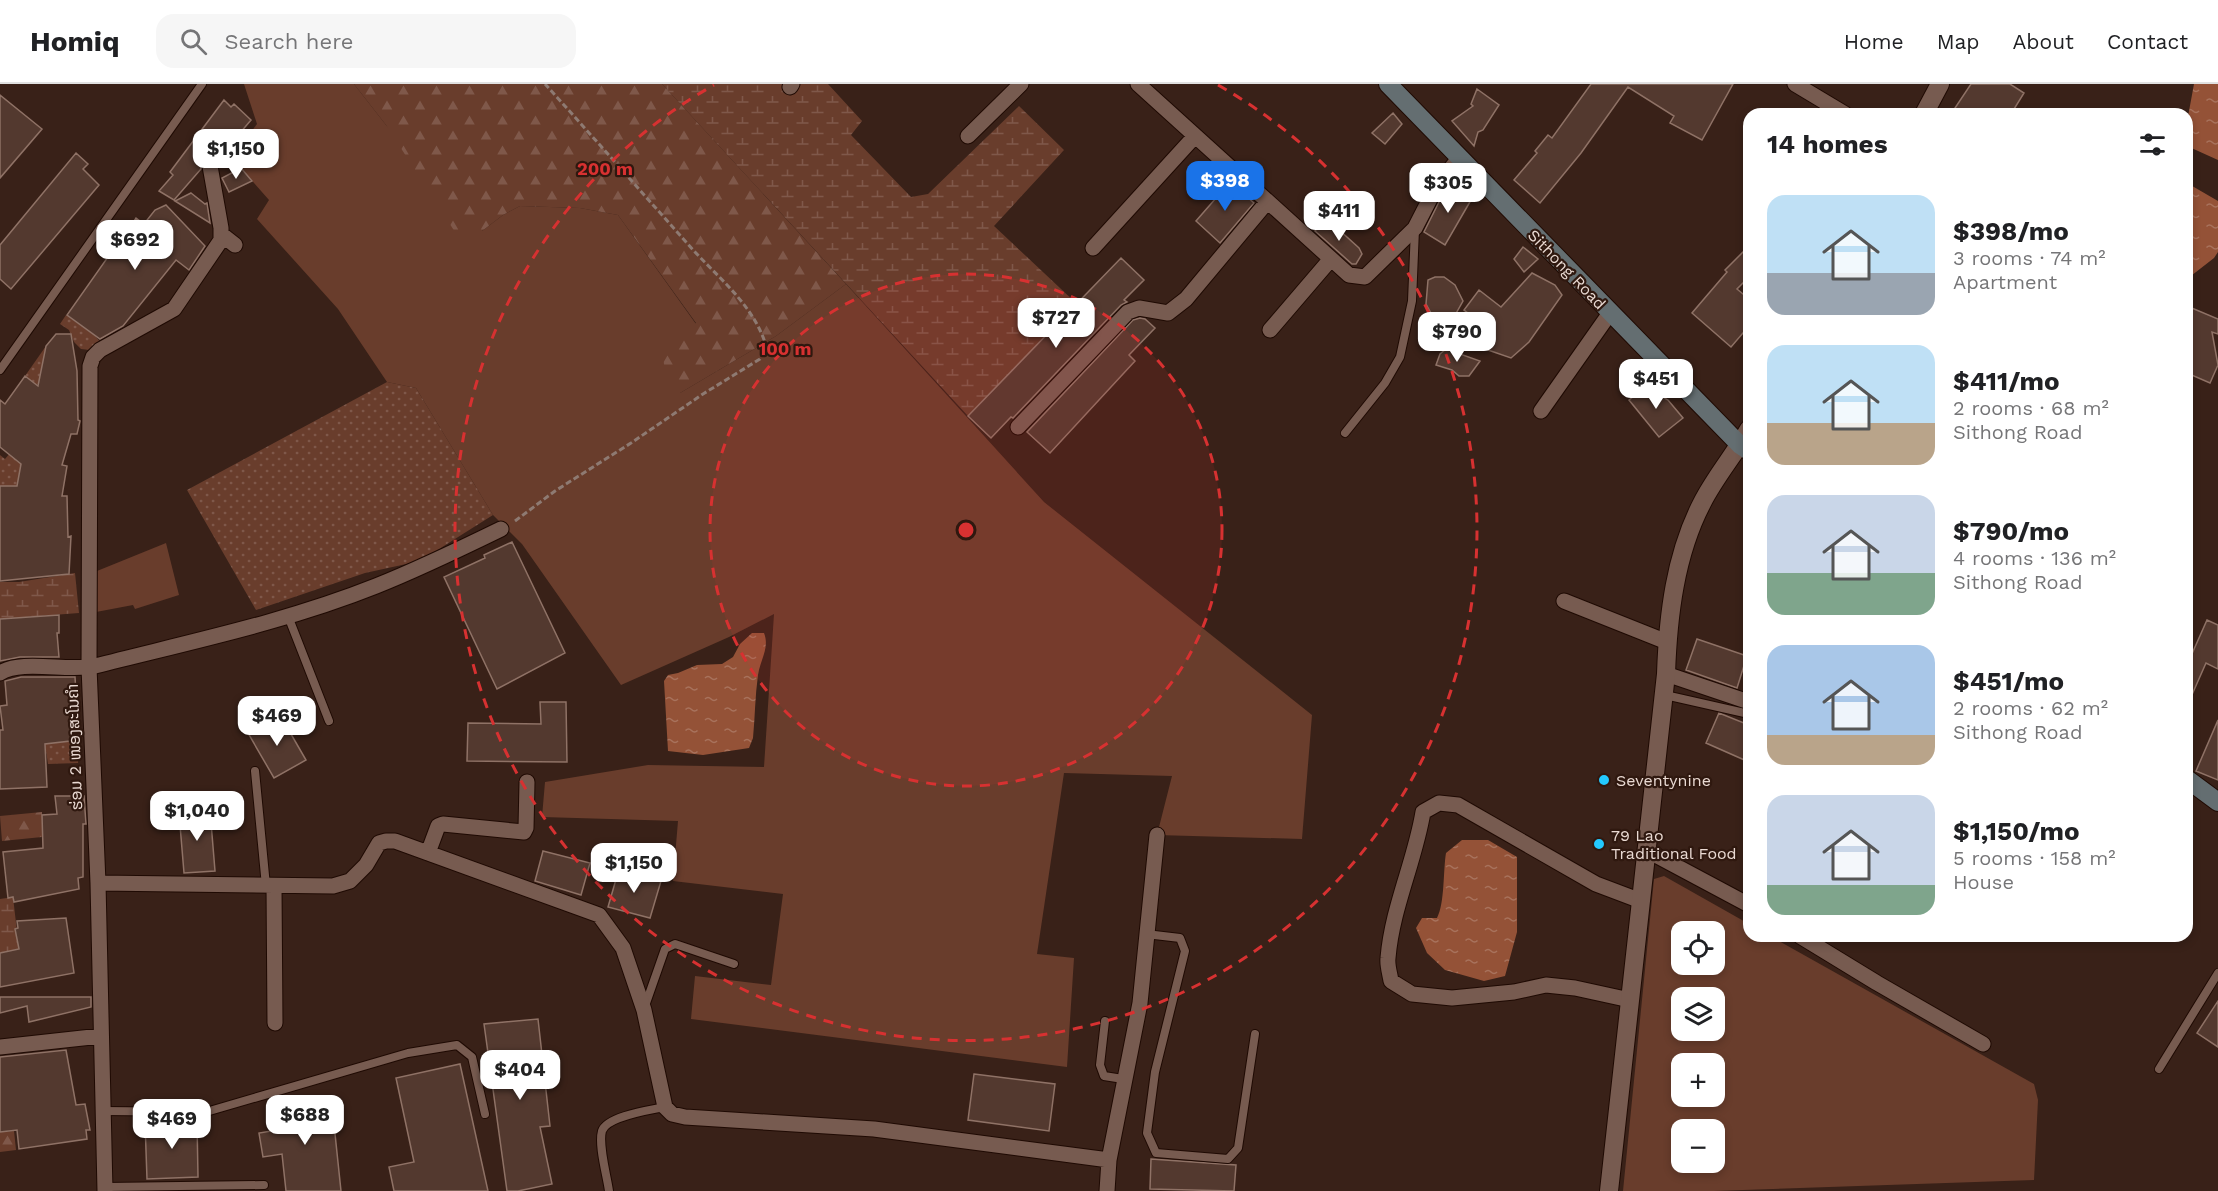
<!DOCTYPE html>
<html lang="en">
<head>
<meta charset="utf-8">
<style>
  body { margin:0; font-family:"Work Sans","Noto Sans Lao",sans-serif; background:#f6f6f6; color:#202124; height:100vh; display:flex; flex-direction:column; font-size:22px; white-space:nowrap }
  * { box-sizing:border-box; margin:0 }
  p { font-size:20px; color:#757577 }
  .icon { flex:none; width:33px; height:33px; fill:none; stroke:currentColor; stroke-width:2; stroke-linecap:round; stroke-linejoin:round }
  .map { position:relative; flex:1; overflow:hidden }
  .sheet { position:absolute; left:1743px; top:24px; width:450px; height:834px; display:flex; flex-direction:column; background:#fff; border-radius:18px; box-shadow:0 3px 9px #0003 }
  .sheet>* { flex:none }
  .controls { position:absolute; left:1671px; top:837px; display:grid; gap:12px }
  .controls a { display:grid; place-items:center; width:54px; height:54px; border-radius:12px; background:#fff; box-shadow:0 3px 9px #0003; font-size:30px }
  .price { position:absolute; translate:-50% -51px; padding:0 14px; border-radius:12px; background:#fff; color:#222; font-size:20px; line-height:39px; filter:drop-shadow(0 2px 3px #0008) }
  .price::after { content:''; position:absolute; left:50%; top:36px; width:18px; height:14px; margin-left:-9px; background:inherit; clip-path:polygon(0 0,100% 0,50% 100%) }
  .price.active { background:#1a73e8; color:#fff }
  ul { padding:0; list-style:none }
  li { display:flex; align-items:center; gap:18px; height:150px; padding:0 24px }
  li span { display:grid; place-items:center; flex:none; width:168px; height:120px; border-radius:18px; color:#555 }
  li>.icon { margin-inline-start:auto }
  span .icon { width:72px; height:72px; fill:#fffc; stroke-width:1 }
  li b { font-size:26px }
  h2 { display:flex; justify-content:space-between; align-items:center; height:72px; padding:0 24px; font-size:26px }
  header { display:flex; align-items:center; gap:36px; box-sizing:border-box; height:84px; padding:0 30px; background:#fff; border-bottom:2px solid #e0e0e0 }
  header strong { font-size:28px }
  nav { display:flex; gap:33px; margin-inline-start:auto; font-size:21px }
  .search { width:420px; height:54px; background:#f6f6f6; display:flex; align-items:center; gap:15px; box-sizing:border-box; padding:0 21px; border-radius:18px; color:#757577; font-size:22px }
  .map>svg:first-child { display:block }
  .grass { fill:#693d2c; fill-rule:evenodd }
  .forest { fill:url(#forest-firs) }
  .wetland { fill:url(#wetland-marsh) }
  .garden { fill:url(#garden-dots) }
  .water { fill:url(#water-ripples) }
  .building { fill:#53392f; stroke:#8f7266; stroke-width:1.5 }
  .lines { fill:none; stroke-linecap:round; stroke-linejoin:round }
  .service-casing { stroke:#1f0a03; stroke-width:10 }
  .minor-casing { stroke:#1f0a03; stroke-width:17 }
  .tertiary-casing { stroke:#1f0a03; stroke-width:20 }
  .secondary-casing { stroke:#1f0a03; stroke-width:20 }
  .path { stroke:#8e7a72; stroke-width:3; stroke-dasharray:6 3; stroke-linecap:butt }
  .service { stroke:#775b50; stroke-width:8 }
  .minor { stroke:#775b50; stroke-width:15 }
  .tertiary { stroke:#775b50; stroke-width:18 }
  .secondary { stroke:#646e71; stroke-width:18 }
  .ring { fill:none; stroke:#d73131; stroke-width:3; stroke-dasharray:10 8 }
  .poi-dot { fill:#23c9fe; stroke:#2f180f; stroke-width:2 }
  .labels { text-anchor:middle; stroke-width:4.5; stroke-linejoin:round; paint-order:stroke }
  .street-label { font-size:16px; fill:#eadad3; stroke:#2f180f }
  .poi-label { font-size:16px; fill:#eadad3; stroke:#2f180f; text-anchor:start }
  .centre { fill:#d73131; stroke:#2f180f; stroke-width:3 }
  .ring-label { font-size:18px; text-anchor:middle; font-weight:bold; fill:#d73131; stroke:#2f180f; stroke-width:4.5; stroke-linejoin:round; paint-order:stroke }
</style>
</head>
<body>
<header>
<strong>Homiq</strong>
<div class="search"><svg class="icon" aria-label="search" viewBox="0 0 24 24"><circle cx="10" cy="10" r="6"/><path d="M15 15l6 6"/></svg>Search here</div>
<nav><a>Home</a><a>Map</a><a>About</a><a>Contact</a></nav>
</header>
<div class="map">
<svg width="2218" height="1107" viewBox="0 0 2218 1107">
  <defs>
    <pattern id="forest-firs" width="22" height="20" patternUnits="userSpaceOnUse" patternTransform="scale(1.5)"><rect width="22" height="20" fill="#693d2c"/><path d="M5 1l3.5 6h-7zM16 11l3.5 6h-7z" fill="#7f584a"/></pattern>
    <pattern id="wetland-marsh" width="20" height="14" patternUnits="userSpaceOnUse" patternTransform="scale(1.5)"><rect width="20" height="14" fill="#693d2c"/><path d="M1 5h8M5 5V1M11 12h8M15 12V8" fill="none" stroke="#7f584a"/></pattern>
    <pattern id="garden-dots" width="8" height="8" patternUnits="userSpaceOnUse" patternTransform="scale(1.5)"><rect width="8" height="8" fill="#693d2c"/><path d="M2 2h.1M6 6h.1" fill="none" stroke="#7f584a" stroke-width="1.8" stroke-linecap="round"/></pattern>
    <pattern id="water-ripples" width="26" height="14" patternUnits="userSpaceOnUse" patternTransform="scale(1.5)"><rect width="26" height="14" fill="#945237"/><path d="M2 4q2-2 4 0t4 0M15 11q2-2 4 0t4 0" fill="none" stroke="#a8725c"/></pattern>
  </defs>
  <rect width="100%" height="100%" fill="#392118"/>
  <!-- grass -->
  <path class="grass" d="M 244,0 L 354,0 L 386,41 L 482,147 L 503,131 L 520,122 L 580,124 L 618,131 L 696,240 L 680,309 L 776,252 L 846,200 L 1044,418 L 1312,631 L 1302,755 L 1157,751 L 1172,692 L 1064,689 L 1037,870 L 1074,874 L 1067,983 L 691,935 L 695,892 L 771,901 L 783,810 L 673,797 L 678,737 L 542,733 L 545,698 L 648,681 L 764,683 L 774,530 L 729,553 L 621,601 L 522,460 L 493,431 L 416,304 L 387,298 L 338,225 L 257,135 L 269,116 L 232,74 L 257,40 Z
    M 166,459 L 179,511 L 135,525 L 133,521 L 96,528 L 97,487 Z
    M 1664,792 L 1749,840 L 1749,852 L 1770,852 L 2034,1000 L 2038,1016 L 2034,1096 L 1714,1107 L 1623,1107 L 1654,795 ZM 1682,848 L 1714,848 L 1714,880 L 1682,880 ZM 1682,914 L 1714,914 L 1714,946 L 1682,946 ZM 1682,980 L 1714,980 L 1714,1012 L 1682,1012 ZM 1682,1046 L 1714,1046 L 1714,1078 L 1682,1078 Z"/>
  <!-- forest -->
  <path class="forest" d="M 354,0 L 662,0 L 846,200 L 776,252 L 680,309 L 667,299 L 661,261 L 696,239 L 618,131 L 580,124 L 520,122 L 503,131 L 482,147 L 455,148 L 386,41 Z
    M 42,728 L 42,753 L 2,757 L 0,732 Z
    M 14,1047 L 16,1066 L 0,1068 L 0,1048 Z"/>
  <!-- wetland -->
  <path class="wetland" d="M 662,0 L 828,0 L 862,37 L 851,51 L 911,113 L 928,110 L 1019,22 L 1064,66 L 994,142 L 1077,220 L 968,332 Z
    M 75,489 L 79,529 L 0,535 L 0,498 L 19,498 Z
    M 13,813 L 19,865 L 0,869 L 0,815 Z"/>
  <!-- garden -->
  <path class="garden" d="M 66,231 L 95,252 L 101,259 L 90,266 L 81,265 L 74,258 L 69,246 L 60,240 Z
    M 46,262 L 41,300 L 29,300 L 31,297 L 25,292 Z
    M 387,298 L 416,304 L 493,431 L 420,477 L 365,489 L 256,526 L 187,406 Z
    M 17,361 L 36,384 L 21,382 L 18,405 L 0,408 L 0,371 L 5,375 Z
    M 79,656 L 78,679 L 48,680 L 45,660 Z"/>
  <!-- water -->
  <path class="water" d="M 2194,0 L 2218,0 L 2218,76 L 2187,62 L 2187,38 Z
    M 2187,99 L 2218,117 L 2218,168 L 2214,174 L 2187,195 Z
    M 752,549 L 764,549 C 770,564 760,576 758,591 C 755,612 755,633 753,654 L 749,664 L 703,671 L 668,667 L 664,597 L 668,591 L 678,589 L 697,581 L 722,580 L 733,573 L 740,560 Z
    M 1462,756 L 1488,756 L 1517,773 L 1517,848 L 1505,892 L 1484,897 L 1445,886 L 1427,869 L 1416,844 L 1422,834 L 1437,834 C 1445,819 1443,787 1446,769 Z"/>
  <!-- building -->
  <path class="building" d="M 1591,0 L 1733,0 L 1702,56 L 1670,39 L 1674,32 L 1628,3 L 1581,69 L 1540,119 L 1514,96 L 1537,69 L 1535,67 L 1548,51 L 1552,54 Z
    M 1971,0 L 2010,0 L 2024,9 L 2011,30 L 1951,30 Z
    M 1477,5 L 1499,21 L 1483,46 L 1478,48 L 1474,62 L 1452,37 L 1473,22 L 1471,20 Z
    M 0,11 L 42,45 L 0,94 Z
    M 224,16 L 231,23 L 234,20 L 251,36 L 229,62 L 224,57 L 211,73 L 203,75 L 201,85 L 174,116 L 159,107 L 173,91 L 170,88 Z
    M 1393,29 L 1402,40 L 1385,60 L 1372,49 Z
    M 76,69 L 88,80 L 83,85 L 99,101 L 11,205 L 0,195 L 0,161 Z
    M 241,84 L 252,97 L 229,108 L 222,94 Z
    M 1453,97 L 1471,116 L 1445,161 L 1424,148 L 1443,110 Z
    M 1230,98 L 1254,119 L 1220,159 L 1196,137 Z
    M 191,109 L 205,120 L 207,119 L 210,139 L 175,117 Z
    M 166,121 L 205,162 L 189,186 L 176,176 L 123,242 L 100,255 L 67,231 L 115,163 L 117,164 L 136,134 L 144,140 L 155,126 Z
    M 1326,134 L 1359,164 L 1362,170 L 1356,180 L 1352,180 L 1315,147 Z
    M 1749,162 L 1749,193 L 1737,205 L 1749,215 L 1749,242 L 1731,263 L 1692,229 L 1727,188 L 1725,186 Z
    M 1523,163 L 1538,175 L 1524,188 L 1514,175 Z
    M 1121,174 L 1144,196 L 1124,216 L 1127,218 L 1121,221 L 1013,334 L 1011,333 L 991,354 L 968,332 Z
    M 1532,189 L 1555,201 L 1562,211 L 1529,258 L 1511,274 L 1488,266 L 1494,248 L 1464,226 L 1479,206 L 1501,223 Z
    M 1435,193 L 1444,193 L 1455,201 L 1463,217 L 1450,240 L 1431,229 L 1426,220 L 1428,196 Z
    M 2187,222 L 2218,235 L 2218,250 L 2212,248 L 2218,281 L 2210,299 L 2187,289 Z
    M 1140,234 L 1145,235 L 1155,244 L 1129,271 L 1135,277 L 1050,369 L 1027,348 L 1133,236 Z
    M 56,250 L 71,250 L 77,287 L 78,336 L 80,337 L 77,350 L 71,350 L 62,381 L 67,382 L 62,412 L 67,412 L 68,453 L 71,452 L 69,490 L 0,497 L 0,402 L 17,402 L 21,380 L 0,363 L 0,316 L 5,320 L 25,292 L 38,302 L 46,262 Z
    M 1446,265 L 1480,277 L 1469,292 L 1459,292 L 1452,286 L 1436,281 L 1440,270 Z
    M 1653,297 L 1654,308 L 1668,316 L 1683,334 L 1659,353 L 1629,316 Z
    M 512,458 L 565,569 L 497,605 L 444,493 L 485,474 L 484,471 Z
    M 59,531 L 59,549 L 57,549 L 59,573 L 20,573 L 0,577 L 0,535 Z
    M 2207,536 L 2218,541 L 2218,585 L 2206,579 L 2187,622 L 2187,581 Z
    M 1697,555 L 1747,572 L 1737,604 L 1686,586 Z
    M 21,593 L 75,593 L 79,656 L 45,660 L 47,703 L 0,705 L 0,646 L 3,646 L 0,622 L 7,621 L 5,597 Z
    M 540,618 L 566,618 L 567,678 L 467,677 L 468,639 L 541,640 Z
    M 1719,629 L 1749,641 L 1749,678 L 1706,659 Z
    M 280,631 L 306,676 L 274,694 L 248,649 Z
    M 2218,636 L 2218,696 L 2196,687 Z
    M 55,712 L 84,712 L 86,740 L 83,740 L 83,793 L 78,794 L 79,805 L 14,818 L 13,813 L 8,814 L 3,768 L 43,764 L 42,731 L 57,730 Z
    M 210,726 L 215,787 L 184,789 L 179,729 Z
    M 543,767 L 590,779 L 581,811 L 535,797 Z
    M 619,785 L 661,797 L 650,834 L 608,823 Z
    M 66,834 L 74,889 L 0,903 L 0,869 L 19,865 L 15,845 L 18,844 L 17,837 Z
    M 0,913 L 91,913 L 91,923 L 29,938 L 27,922 L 0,929 Z
    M 2218,917 L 2218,963 L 2197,949 Z
    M 538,935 L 550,1042 L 540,1043 L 552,1100 L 518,1107 L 507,1107 L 484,940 Z
    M 66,966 L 76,1021 L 85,1020 L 90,1046 L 86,1046 L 87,1055 L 19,1065 L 17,1046 L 0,1048 L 0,973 Z
    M 460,980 L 488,1107 L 394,1107 L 389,1083 L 414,1078 L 396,994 Z
    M 974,990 L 1055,1000 L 1049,1047 L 968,1036 Z
    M 316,1012 L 320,1022 L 332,1021 L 341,1107 L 286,1107 L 282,1070 L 263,1073 L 259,1049 L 277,1046 L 275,1024 L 283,1023 L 283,1017 Z
    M 197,1037 L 198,1093 L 147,1095 L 145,1038 Z
    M 1151,1075 L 1236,1081 L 1234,1107 L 1150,1105 Z"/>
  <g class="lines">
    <defs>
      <path id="service" d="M 0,286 L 202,0
        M 1345,349 L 1385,299 L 1400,273 L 1412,217 L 1415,145
        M 288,532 L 329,637
        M 1665,611 L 1749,630
        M 255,687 L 266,802
        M 1146,850 L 1180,854 L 1185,867 L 1155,988 L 1147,1049 L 1156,1069 L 1228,1075 L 1238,1064 L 1255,950
        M 645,922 L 665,865 L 675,860 L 734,880
        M 1105,937 L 1100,981 L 1104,992 L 1123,995
        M 2159,985 L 2218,889
        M 103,1027 L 206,1028 L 408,969 L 457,961 L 472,973 L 485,1030
        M 105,1103 L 264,1101
        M 609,1107 C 607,1092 598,1061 602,1047 C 607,1032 651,1026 665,1023"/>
      <path id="minor" d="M 1138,0 L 1349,191 L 1365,193 L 1415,144 L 1435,105 L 1459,74
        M 1795,0 L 1845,30
        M 790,3 L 792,0
        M 968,52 L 1021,0
        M 221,150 L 235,161
        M 1093,164 L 1195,52
        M 1270,246 L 1330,176
        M 1541,327 L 1610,229
        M 1018,343 L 1128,228 L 1139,224 L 1168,229 L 1186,215 L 1267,118
        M 1564,517 L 1667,558
        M 0,589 C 21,575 69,588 95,582 C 189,558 286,538 376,502 C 419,485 460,465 501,445
        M 1666,590 L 1749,618
        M 1646,766 L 1749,821
        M 428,769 L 438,742 L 443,740 L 524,748 L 526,744 L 527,698
        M 98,799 L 333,802 L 350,797 L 366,781 L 379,759 L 386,757 L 395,757 L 599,831 L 623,864 L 644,926 L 665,1023 L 672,1030 L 685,1033 L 874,1045 L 1109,1076
        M 274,802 L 275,939
        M 1800,852 L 1877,899 L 1983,960
        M 1630,916 L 1575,904 L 1546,901 L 1514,908 L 1452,914 L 1412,910 L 1391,897 C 1390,890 1387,881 1388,874 C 1392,824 1415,777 1423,728 L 1439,719 L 1458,721 L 1596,800 L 1641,817
        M 0,963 L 101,952
        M 105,1107 L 98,799 L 89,583 L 90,282 L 93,273 L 100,266 L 174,225 L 221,156 L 221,144 L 210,82
        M 1107,1107 L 1109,1076 L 1140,919 L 1157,751"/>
      <path id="tertiary" d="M 1924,30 L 1940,0
        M 1609,1107 L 1666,590 C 1668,532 1675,471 1702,419 C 1715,393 1735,370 1749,345"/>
      <path id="secondary" d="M 1388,0 L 1740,361 L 1749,367
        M 2187,695 L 2218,718"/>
    </defs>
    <!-- service casing -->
    <use href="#service" class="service-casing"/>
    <!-- minor casing -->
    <use href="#minor" class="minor-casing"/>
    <!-- tertiary casing -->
    <use href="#tertiary" class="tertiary-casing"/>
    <!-- secondary casing -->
    <use href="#secondary" class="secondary-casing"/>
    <!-- path -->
    <path class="path" d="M 515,437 L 555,407 L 631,359 L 703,310 L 760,275 L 767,265 C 756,224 722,197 694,167 C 644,111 595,55 545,0"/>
    <!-- service -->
    <use href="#service" class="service"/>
    <!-- minor -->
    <use href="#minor" class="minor"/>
    <!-- tertiary -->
    <use href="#tertiary" class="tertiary"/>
    <!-- secondary -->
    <use href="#secondary" class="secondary"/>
  </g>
  <!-- distance rings -->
  <circle cx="966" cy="446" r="256" fill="#d73131" fill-opacity=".12"/>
  <g class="ring">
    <circle cx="966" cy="446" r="256"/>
    <path d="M1218 1A511 511 0 1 1 714 1"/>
  </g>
  <!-- markers -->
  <g class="poi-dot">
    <circle cx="1604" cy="696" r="6"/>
    <circle cx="1599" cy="760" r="6"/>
  </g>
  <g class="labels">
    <!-- street labels -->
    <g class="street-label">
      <text transform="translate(1567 185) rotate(46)" y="6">Sithong Road</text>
      <text transform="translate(74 663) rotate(-92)" y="6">ຮ່ອມ 2 ໜອງສະໂນຄໍາ</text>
    </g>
    <!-- poi labels -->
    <g class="poi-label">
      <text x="1616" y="702">Seventynine</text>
      <text x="1611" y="757">79 Lao<tspan x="1611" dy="18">Traditional Food</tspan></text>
    </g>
  </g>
  <circle cx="966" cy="446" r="9" class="centre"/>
  <g class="ring-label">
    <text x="605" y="91">200 m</text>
    <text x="785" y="271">100 m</text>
  </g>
</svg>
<div class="controls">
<a><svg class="icon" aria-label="locate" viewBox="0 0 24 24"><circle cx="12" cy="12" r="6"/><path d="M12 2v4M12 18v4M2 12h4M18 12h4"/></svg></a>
<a><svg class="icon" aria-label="layers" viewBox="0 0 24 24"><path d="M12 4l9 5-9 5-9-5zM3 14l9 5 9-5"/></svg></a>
<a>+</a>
<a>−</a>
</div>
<b class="price" style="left:236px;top:96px">$1,150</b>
<b class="price active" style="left:1225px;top:128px">$398</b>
<b class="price" style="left:1448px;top:130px">$305</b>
<b class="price" style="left:1339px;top:158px">$411</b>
<b class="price" style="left:135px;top:187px">$692</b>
<b class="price" style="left:1056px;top:265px">$727</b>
<b class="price" style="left:1457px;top:279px">$790</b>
<b class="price" style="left:1656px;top:326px">$451</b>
<b class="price" style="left:277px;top:663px">$469</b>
<b class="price" style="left:197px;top:758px">$1,040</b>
<b class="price" style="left:634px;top:810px">$1,150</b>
<b class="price" style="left:520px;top:1017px">$404</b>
<b class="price" style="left:305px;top:1062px">$688</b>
<b class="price" style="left:172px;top:1066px">$469</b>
<section class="sheet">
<h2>14 homes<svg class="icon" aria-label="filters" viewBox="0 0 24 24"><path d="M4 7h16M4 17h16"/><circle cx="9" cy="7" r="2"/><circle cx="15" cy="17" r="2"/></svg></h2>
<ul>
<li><span style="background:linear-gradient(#bfe0f5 65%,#9aa5b1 0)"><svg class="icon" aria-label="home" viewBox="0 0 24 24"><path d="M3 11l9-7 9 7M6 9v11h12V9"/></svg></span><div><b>$398/mo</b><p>3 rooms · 74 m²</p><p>Apartment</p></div></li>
<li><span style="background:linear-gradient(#bfe0f5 65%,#b9a48a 0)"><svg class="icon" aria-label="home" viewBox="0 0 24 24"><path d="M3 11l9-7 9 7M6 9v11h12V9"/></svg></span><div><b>$411/mo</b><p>2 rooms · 68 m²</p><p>Sithong Road</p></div></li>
<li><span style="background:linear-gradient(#c9d6e8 65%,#7fa58c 0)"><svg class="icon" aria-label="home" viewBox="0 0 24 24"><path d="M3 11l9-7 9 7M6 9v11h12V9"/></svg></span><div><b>$790/mo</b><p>4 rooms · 136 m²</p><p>Sithong Road</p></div></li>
<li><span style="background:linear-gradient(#a9c7e8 75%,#b9a48a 0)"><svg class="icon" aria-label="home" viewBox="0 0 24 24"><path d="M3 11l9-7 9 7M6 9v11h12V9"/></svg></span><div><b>$451/mo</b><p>2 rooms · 62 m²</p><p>Sithong Road</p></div></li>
<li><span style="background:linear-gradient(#c9d6e8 75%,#7fa58c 0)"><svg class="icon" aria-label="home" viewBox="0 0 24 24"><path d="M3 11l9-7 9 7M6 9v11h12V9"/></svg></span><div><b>$1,150/mo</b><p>5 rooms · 158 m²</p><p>House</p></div></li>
</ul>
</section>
</div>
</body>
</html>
